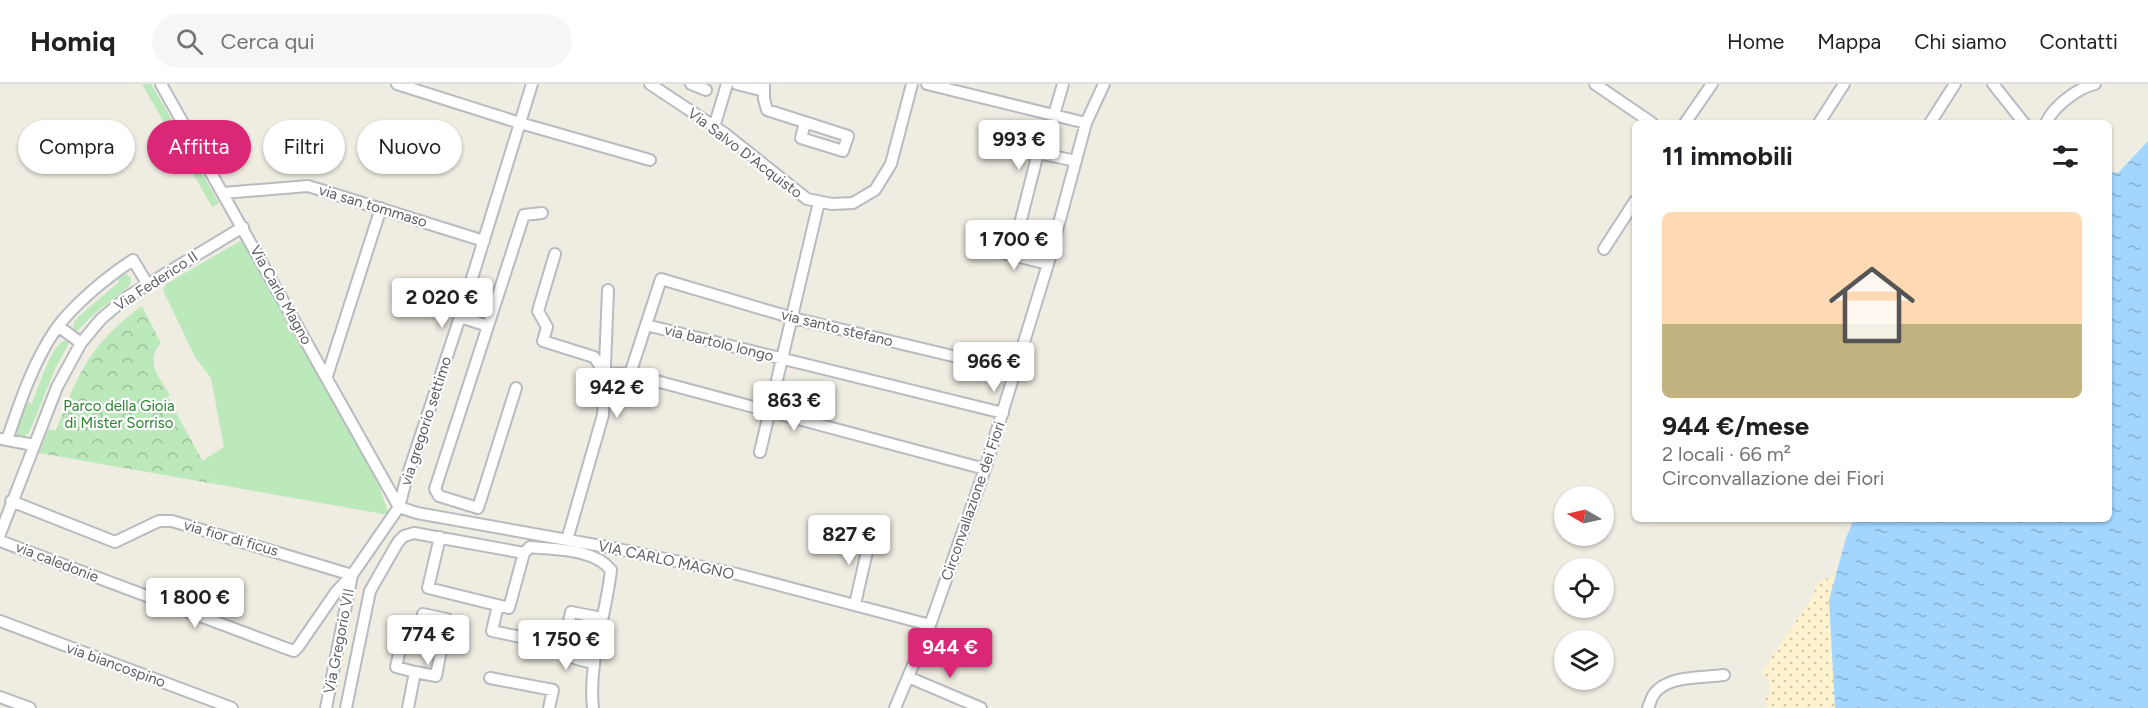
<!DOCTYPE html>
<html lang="it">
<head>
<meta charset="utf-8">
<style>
  body { margin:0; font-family:Figtree,sans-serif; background:#f6f6f6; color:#202124; height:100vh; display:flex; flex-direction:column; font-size:22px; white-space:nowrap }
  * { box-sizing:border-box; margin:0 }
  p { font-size:20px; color:#757577 }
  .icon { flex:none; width:33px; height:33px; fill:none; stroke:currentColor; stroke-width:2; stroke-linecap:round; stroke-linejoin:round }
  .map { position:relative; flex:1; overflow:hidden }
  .sheet { position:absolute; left:1632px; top:36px; width:480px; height:402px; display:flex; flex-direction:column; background:#fff; border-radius:9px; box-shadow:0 2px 4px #0004 }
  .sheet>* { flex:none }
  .guide { position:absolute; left:18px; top:36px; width:570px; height:54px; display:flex; gap:12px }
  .needle { width:39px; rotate:279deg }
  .fabs { position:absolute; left:1554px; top:402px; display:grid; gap:12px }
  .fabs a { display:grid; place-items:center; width:60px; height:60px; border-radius:50%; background:#fff; box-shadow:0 2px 4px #0004; font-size:30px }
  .price { position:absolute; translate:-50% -51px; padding:0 14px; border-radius:6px; background:#fff; color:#222; font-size:20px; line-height:39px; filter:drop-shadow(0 2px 3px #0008) }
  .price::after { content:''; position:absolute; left:50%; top:36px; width:18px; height:14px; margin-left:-9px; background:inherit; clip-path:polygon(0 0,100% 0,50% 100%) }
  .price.current { background:#db2777; color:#fff }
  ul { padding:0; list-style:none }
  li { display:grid; align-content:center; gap:12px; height:318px; padding:0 30px }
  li+li { border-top:2px solid #e0e0e0 }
  li span { display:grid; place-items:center; height:186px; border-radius:9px; color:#555 }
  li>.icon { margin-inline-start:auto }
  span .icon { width:108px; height:108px; fill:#fffc; stroke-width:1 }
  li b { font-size:26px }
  h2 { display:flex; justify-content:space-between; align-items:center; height:72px; padding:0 30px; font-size:26px }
  .tag { padding:0 21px; border-radius:27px; background:#fff; box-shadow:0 2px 4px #0004; font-size:21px; line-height:54px }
  .tag.current { background:#db2777; color:#fff }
  header { display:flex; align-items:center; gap:36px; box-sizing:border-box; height:84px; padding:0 30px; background:#fff; border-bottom:2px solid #e0e0e0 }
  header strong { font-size:28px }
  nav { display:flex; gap:33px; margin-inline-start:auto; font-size:21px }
  .search { width:420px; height:54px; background:#f6f6f6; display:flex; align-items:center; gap:15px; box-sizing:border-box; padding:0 21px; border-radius:33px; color:#757577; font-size:22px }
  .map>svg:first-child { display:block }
  .grass { fill:#bce9bc }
  .sand { fill:url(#sand-dots) }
  .park { fill:url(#park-crowns) }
  .water { fill:url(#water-ripples) }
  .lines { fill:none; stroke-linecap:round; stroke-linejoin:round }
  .minor-casing { stroke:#b8bbc0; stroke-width:14 }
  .minor { stroke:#fff; stroke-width:10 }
  .labels { text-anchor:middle; stroke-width:4.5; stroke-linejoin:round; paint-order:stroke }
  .street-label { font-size:15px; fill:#5b5f65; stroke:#fff }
  .park-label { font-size:15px; fill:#2b8330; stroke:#fff }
</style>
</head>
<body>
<header>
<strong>Homiq</strong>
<div class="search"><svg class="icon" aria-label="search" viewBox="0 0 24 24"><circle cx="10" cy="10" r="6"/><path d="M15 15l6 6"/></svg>Cerca qui</div>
<nav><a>Home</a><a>Mappa</a><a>Chi siamo</a><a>Contatti</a></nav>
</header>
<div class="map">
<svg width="2148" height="624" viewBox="0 0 2148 624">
  <defs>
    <pattern id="sand-dots" width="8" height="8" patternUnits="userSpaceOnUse" patternTransform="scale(1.5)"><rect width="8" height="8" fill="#fef3ce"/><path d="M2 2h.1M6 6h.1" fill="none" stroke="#d1c8ab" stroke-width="1.8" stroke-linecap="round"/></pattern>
    <pattern id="park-crowns" width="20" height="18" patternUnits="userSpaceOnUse" patternTransform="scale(1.5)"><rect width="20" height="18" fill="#bce9bc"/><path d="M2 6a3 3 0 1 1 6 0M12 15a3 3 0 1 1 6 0" fill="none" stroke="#9cc09c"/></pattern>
    <pattern id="water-ripples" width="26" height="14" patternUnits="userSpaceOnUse" patternTransform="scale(1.5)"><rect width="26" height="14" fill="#a2d6ff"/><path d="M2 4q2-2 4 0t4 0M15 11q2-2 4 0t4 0" fill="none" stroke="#87b1d2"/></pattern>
  </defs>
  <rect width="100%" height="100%" fill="#efece2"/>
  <!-- grass -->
  <path class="grass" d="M 142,0 L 151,0 L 174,39 L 172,41 L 177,51 L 179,50 L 219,119 L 212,123 Z
    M 240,157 L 245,160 L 378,399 L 389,431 L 215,400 L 202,377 L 224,363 L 211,294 L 195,273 L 163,206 L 166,200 Z
    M 126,190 L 131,194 L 130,201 L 93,231 L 76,248 L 74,248 L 73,240 L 78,233 L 119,198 L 117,195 Z
    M 65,256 L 69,259 L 55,285 L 29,349 L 24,352 L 14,350 L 27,318 L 32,320 C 38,305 51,261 65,256 Z"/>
  <!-- sand -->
  <path class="sand" d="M 1835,493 L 1829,516 L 1835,624 L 1768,624 L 1765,613 L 1770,612 L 1768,592 L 1764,592 L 1763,588 L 1771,574 L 1812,514 L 1817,501 L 1821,496 Z"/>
  <!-- park -->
  <path class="park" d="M 142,222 L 161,259 C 144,277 159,293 170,311 L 167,312 L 215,400 L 39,369 L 49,345 L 56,347 C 79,288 89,261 142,222 Z"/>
  <!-- water -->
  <path class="water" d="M 2148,57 L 2148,624 L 1835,624 L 1829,516 L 1846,454 L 1854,435 L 2109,435 L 2109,88 L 2118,89 Z"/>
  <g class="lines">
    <defs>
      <path id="minor" d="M 161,0 L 399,423 L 417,429 L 618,465 L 737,490 L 930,541
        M 397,0 L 520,39 L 650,76
        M 650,0 L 724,49 L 807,115 L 832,120 L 853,119 L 875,106 L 891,80 L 912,0
        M 691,0 L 706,6
        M 737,0 L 764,7
        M 764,0 L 764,15 L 767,26 L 848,52 L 843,67 L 801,54 L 805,39
        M 927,0 L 1086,39
        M 1595,0 L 1652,39
        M 1993,0 L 2024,39
        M 1054,31 L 1063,0
        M 1685,39 L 1712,0
        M 1819,39 L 1844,0
        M 1930,39 L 1955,0
        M 2046,39 C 2053,23 2077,4 2095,0
        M 714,43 L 727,0
        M 223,109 L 308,102 L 484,157
        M 987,165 L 1048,180
        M 1604,165 L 1635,117
        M 555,170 L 538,227 L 547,243 L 543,257 L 594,273 L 605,289 L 630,290 L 985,385
        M 1012,171 L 1038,69 L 1076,77
        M 460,233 L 488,242
        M 646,241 L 1003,329
        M 58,242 L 81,259
        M 630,290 L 661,195 L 793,234 L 1016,287
        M 327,292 L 381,124
        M 516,304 L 478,424 L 439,412 L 435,405 L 524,131 L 542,129
        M 2,355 L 34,361
        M 7,356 C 20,318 33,278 56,245 C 73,221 108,192 133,176 L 148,201
        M 760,368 L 819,118
        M 11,417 L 115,458 L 159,437 L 172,437 L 352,491
        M 0,450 L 57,303 L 81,259 L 101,235 L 127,213 L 243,143
        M 440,453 L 428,504 L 509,524 L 524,469
        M 567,456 L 603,331 L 608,206
        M 0,457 L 288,565 L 294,567 L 298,563 L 336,508 L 352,491 L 399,423 L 406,396 L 460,233 L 532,0
        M 855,520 L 871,450
        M 498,521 L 492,547 L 564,562 L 571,528 L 602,534
        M 0,537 L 232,624
        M 405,543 L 396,583 L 415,588 L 408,624
        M 564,562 C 569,576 581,576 594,579
        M 415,588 L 436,592 L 447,535 L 423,530
        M 908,593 L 981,624
        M 490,594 L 553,606 L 549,624
        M 0,613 L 30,624
        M 326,624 L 352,491
        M 346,624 L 370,507 L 398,458 L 404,452 L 414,449 L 524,469 L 530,463 C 556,466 593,464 611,486 C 606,532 588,577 593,624
        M 895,624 L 930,541 L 985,385 L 1048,180 L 1086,39 L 1104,0
        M 1648,624 C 1650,620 1651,614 1654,610 C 1667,591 1703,594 1724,591"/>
    </defs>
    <!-- minor casing -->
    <use href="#minor" class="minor-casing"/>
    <!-- minor -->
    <use href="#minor" class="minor"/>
  </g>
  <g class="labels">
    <!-- street labels -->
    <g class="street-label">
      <text transform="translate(745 69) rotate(37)" y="5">Via Salvo D'Acquisto</text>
      <text transform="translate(373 122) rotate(17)" y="5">via san tommaso</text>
      <text transform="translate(156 197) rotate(-33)" y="5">Via Federico II</text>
      <text transform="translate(281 211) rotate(61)" y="5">Via Carlo Magno</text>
      <text transform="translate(837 244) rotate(14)" y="5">via santo stefano</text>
      <text transform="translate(719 259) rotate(14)" y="5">via bartolo longo</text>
      <text transform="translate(426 337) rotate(-72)" y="5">via gregorio settimo</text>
      <text transform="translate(973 417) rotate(-71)" y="5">Circonvallazione dei Fiori</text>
      <text transform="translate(231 454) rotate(16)" y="5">via fior di ficus</text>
      <text transform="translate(666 476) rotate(12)" y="5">VIA CARLO MAGNO</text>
      <text transform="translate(57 478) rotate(21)" y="5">via caledonie</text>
      <text transform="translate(339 557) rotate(-79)" y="5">Via Gregorio VII</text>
      <text transform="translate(116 581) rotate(20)" y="5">via biancospino</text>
    </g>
    <!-- park labels -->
    <g class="park-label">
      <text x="119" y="327">Parco della Gioia<tspan x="119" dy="17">di Mister Sorriso</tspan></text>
    </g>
  </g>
</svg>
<div class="fabs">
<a><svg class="needle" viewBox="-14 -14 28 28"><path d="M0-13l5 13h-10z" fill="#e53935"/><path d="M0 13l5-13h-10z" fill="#757577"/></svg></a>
<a><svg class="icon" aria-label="locate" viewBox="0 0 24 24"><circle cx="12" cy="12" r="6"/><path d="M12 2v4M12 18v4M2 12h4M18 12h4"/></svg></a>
<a><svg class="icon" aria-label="layers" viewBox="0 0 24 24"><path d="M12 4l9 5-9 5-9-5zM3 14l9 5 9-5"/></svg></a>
</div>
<b class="price" style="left:1019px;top:87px">993 €</b>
<b class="price" style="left:1014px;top:187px">1 700 €</b>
<b class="price" style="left:442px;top:245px">2 020 €</b>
<b class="price" style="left:994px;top:309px">966 €</b>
<b class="price" style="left:617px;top:335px">942 €</b>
<b class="price" style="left:794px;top:348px">863 €</b>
<b class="price" style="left:849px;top:482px">827 €</b>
<b class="price" style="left:195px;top:545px">1 800 €</b>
<b class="price" style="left:428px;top:582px">774 €</b>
<b class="price" style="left:566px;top:587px">1 750 €</b>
<b class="price current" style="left:950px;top:595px">944 €</b>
<div class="guide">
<a class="tag">Compra</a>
<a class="tag current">Affitta</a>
<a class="tag">Filtri</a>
<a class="tag">Nuovo</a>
</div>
<section class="sheet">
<h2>11 immobili<svg class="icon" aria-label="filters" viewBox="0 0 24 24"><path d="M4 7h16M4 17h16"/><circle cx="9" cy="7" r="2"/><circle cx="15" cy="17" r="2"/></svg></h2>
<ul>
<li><span style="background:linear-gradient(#ffd9b3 60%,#c2b280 0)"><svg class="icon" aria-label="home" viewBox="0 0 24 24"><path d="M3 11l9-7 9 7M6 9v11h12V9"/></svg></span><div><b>944 €/mese</b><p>2 locali · 66 m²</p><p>Circonvallazione dei Fiori</p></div></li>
</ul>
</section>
</div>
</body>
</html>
